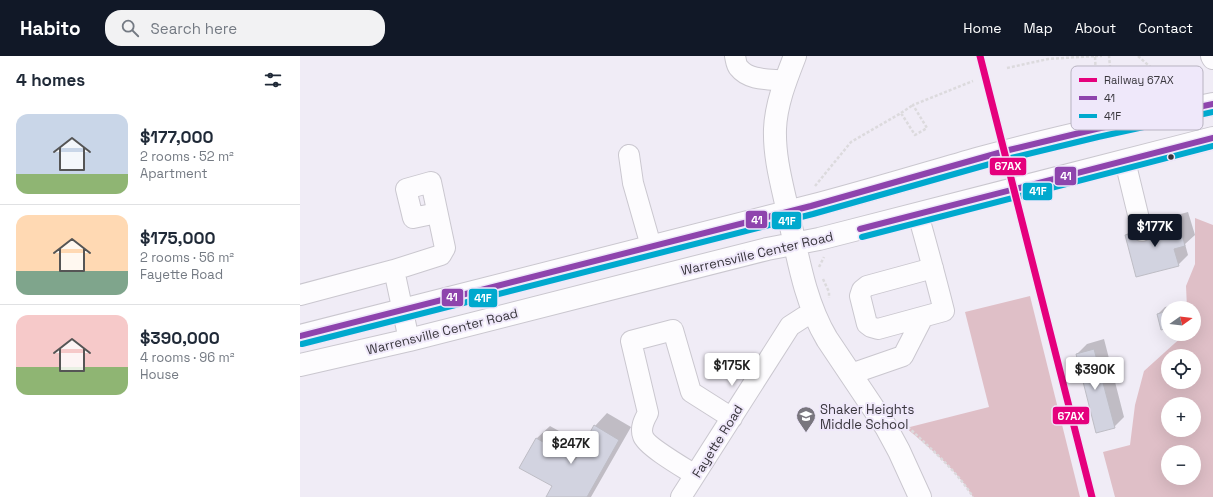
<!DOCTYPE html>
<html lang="en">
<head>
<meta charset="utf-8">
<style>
  body { margin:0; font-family:"Space Grotesk",sans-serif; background:#f2f2f3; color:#1f2937; height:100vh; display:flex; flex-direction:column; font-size:15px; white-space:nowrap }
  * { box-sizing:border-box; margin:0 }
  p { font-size:13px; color:#747a83 }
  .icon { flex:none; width:22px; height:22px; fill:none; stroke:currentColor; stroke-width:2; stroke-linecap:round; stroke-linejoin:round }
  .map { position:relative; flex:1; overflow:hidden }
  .details { display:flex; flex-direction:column; background:#fff; width:300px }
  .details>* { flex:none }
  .needle { width:26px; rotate:76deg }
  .buttons { position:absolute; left:861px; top:245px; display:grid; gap:8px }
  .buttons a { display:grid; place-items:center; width:40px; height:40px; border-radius:50%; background:#fff; box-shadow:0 4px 16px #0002; font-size:20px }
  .price { position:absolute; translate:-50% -34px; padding:0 9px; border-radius:4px; background:#fff; color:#222; font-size:13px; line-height:26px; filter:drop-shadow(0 1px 2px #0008) }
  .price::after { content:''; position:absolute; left:50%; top:24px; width:12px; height:9px; margin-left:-6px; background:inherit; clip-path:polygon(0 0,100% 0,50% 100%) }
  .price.current { background:#111827; color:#fff }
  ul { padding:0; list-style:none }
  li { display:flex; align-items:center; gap:12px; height:100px; padding:0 16px }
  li+li { border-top:1px solid #e0e1e3 }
  li span { display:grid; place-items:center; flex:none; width:112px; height:80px; border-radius:12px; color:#555 }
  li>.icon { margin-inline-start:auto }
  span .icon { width:48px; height:48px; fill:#fffc; stroke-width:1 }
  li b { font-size:17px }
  h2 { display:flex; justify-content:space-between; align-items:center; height:48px; padding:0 16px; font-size:17px }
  header { display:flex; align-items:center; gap:24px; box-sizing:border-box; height:56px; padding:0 20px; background:#111827; color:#fff }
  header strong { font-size:19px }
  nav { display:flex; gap:22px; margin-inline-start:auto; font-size:14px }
  .search { width:280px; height:36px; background:#f2f2f3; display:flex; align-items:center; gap:10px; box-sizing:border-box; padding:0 14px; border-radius:16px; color:#747a83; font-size:15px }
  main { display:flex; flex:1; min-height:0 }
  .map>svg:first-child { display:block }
  .forest { fill:#dfbfc7; fill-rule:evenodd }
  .shadow { fill:#0003 }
  .building { fill:#d2d3e0; stroke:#bebdc5 }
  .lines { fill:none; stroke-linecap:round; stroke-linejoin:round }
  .minor-casing { stroke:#cac7cf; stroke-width:22 }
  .major-casing { stroke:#cac7cf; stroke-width:24 }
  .path { stroke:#dcdadd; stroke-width:2.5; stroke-dasharray:3 2; stroke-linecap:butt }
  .minor { stroke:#fdfcfe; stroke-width:20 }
  .major { stroke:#fdfcfe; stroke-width:22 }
  .bus-1-casing { stroke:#efe8fa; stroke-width:9 }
  .bus-2-casing { stroke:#efe8fa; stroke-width:9 }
  .bus-1 { stroke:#8e44ad; stroke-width:6 }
  .bus-2 { stroke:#00a9ce; stroke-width:6 }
  .rail-1-casing { stroke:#efe8fa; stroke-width:10 }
  .rail-1 { stroke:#e5007d; stroke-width:7 }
  .bus-dot { fill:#39363d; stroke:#efe8fa; stroke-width:1.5 }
  .labels { text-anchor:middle; stroke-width:4; stroke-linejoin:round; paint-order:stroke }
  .street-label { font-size:13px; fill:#39363d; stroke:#efe8fa }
  .poi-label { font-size:13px; fill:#39363d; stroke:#efe8fa; text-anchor:start }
  .key { fill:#efe8fa; stroke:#b8b3c1; stroke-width:1 }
  .key-label { font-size:11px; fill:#39363d }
  .line-badge { stroke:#efe8fa; stroke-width:1.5 }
  .badge-label { font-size:11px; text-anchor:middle; font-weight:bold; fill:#fff }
</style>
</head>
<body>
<header>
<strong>Habito</strong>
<div class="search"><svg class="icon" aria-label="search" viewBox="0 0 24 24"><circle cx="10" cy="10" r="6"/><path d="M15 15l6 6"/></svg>Search here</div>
<nav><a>Home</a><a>Map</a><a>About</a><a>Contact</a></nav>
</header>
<main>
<section class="details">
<h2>4 homes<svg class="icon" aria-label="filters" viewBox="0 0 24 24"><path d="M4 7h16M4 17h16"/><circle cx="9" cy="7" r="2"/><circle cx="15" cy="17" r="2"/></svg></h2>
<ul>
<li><span style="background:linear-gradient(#c9d6e8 75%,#8fb573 0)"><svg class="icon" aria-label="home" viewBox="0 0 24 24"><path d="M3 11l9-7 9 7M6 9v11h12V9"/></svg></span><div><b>$177,000</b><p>2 rooms · 52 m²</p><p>Apartment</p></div></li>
<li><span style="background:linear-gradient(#ffd9b3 70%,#7fa58c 0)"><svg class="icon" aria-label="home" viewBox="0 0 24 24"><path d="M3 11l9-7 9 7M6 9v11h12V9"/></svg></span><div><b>$175,000</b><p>2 rooms · 56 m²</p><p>Fayette Road</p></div></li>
<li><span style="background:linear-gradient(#f6c9c9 65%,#8fb573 0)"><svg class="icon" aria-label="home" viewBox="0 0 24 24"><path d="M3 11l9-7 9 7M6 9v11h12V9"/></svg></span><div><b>$390,000</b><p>4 rooms · 96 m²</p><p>House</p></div></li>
</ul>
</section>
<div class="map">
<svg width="913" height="441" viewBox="0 0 913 441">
  <rect width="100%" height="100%" fill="#f0ecf6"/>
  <!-- forest -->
  <path class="forest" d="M 895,162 L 913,169 L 913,441 L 815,441 L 803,396 L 830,389 L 835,349 L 844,315 L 885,278 L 894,278 L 894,252 L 887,252 L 886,230 L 895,208 ZM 868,300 L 894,300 L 894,326 L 868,326 ZM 868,348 L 894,348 L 894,374 L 868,374 ZM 868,396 L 894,396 L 894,422 L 868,422 Z
    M 730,240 L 780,441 L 673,441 C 656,413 631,393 606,372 L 689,351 L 665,256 Z"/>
  <!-- shadow -->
  <path class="shadow" d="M 888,156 L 895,179 L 885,188 L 888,199 L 878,209 L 826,179 L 836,170 Z
    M 884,247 L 885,252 L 868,252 L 868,271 L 858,258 L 865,251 Z
    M 804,283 L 824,361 L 814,371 L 777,298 L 787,288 Z
    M 307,357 L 331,371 L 291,441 L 247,441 L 254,430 L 221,411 L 237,382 L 250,370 L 284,389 L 295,370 Z"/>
  <!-- building -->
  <path class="building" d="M 879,165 L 885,190 L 874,193 L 879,210 L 836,221 L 825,179 Z
    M 868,255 L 868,272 L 861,274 L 857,258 Z
    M 794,293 L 815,372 L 796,377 L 776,298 Z
    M 294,369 L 319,384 L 287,441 L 246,441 L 252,430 L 219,412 L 236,382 L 275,404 Z"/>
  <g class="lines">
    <defs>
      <path id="minor" d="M 435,0 C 436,4 436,9 439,12 C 449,25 471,23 486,25
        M 329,99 L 333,127 L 351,190
        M 825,105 L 842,175
        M 618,158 C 627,190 636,223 644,255 L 578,273 L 571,271 L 567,268 L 560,240 L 562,234 L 567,230 L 633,212
        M 94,214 L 141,199 L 145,192 L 131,126 L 106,133 L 113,162 L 137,157
        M 0,239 L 94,214 L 109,284
        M 551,318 L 603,300 L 623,261
        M 395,419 C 384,412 346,390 343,380 C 340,372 344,364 348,357 L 331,285 L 373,274 L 391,336 L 432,362
        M 381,441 L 490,270 L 504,261 L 513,258"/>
      <path id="major" d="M 495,0 C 486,23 476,48 475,73 C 474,103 483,132 489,161 C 498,202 505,246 527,283 L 586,371 L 599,395 L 620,441
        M 912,0 L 913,2
        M 0,280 L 511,150 C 568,135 624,118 680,102 C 757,81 835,64 913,48
        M 0,309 L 109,284 L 467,193 L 519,183 L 913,82"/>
    </defs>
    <!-- minor casing -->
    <use href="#minor" class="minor-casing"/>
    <!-- major casing -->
    <use href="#major" class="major-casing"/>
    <!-- path -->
    <path class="path" d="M 795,0 L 802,0
      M 838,0 L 866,25 L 873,40
      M 707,12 L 748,3 L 795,0 L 796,22 L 811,21 L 809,0
      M 601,57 L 613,49
      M 515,130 L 551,86 L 601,57 L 615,79 L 627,72 L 613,49 L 673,25
      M 519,211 L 524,201
      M 523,223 L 529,236 L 529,242
      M 608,371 C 631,393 656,414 673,441"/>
    <!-- minor -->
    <use href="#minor" class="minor"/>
    <!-- major -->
    <use href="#major" class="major"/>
    <defs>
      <path id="bus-1" d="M 560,173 L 913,82
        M 0,280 L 511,150 L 709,94 L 796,73 L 913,48"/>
      <path id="bus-2" d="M 562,181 L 913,90
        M 2,288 L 513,158 L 711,102 L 798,81 L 913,56"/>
    </defs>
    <!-- bus-1 casing -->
    <use href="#bus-1" class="bus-1-casing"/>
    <!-- bus-2 casing -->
    <use href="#bus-2" class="bus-2-casing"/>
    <!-- bus-1 -->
    <use href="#bus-1" class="bus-1"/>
    <!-- bus-2 -->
    <use href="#bus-2" class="bus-2"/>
    <defs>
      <path id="rail-1" d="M 680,0 L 792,441"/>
    </defs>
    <!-- rail-1 casing -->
    <use href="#rail-1" class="rail-1-casing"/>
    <!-- rail-1 -->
    <use href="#rail-1" class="rail-1"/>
  </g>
  <!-- icons -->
  <defs>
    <symbol id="school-pin" viewBox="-11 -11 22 30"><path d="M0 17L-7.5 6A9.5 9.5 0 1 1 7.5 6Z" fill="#79767e" stroke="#efe8fa"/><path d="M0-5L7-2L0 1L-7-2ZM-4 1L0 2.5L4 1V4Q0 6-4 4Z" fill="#fff"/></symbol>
  </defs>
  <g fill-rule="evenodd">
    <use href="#school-pin" x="495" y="349" width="22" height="30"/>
  </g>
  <!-- markers -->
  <circle class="bus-dot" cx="871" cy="101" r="3.5"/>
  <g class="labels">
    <!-- street labels -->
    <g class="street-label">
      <text transform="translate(457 197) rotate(-13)" y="5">Warrensville Center Road</text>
      <text transform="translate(142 275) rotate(-14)" y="5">Warrensville Center Road</text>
      <text transform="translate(417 385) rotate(-58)" y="5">Fayette Road</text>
    </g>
    <!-- poi labels -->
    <g class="poi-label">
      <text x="520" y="358">Shaker Heights<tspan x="520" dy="15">Middle School</tspan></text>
    </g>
  </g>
  <!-- legend -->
  <rect x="771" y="10" width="132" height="64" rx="6" class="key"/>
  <rect x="779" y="22" width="18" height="4" fill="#e5007d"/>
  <rect x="779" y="40" width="18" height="4" fill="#8e44ad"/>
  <rect x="779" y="58" width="18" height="4" fill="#00a9ce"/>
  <g class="key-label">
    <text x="804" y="28">Railway 67AX</text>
    <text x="804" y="46">41</text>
    <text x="804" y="64">41F</text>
  </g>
  <g class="line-badge">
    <rect x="689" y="101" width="38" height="19" rx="4" fill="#e5007d"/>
    <rect x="754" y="110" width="23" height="20" rx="4" fill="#8e44ad"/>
    <rect x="722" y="126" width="31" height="19" rx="4" fill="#00a9ce"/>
    <rect x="445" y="154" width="23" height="19" rx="4" fill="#8e44ad"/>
    <rect x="471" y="155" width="31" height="19" rx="4" fill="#00a9ce"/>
    <rect x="141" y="232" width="23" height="19" rx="4" fill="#8e44ad"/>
    <rect x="168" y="232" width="30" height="20" rx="4" fill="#00a9ce"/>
    <rect x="752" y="350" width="38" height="19" rx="4" fill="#e5007d"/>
  </g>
  <g class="badge-label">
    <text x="708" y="114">67AX</text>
    <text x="766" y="124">41</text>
    <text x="738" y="139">41F</text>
    <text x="457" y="168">41</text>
    <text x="487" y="169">41F</text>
    <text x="152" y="245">41</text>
    <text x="183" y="246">41F</text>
    <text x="771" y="364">67AX</text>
  </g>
</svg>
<div class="buttons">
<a><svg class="needle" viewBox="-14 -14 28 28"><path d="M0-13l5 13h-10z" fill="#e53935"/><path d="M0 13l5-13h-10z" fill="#747a83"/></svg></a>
<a><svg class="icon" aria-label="locate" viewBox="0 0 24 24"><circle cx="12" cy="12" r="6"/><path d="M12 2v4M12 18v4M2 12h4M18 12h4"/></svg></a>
<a>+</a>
<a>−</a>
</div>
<b class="price current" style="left:855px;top:192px">$177K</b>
<b class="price" style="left:432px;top:331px">$175K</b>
<b class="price" style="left:795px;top:335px">$390K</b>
<b class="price" style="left:271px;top:409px">$247K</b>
</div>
</main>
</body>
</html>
